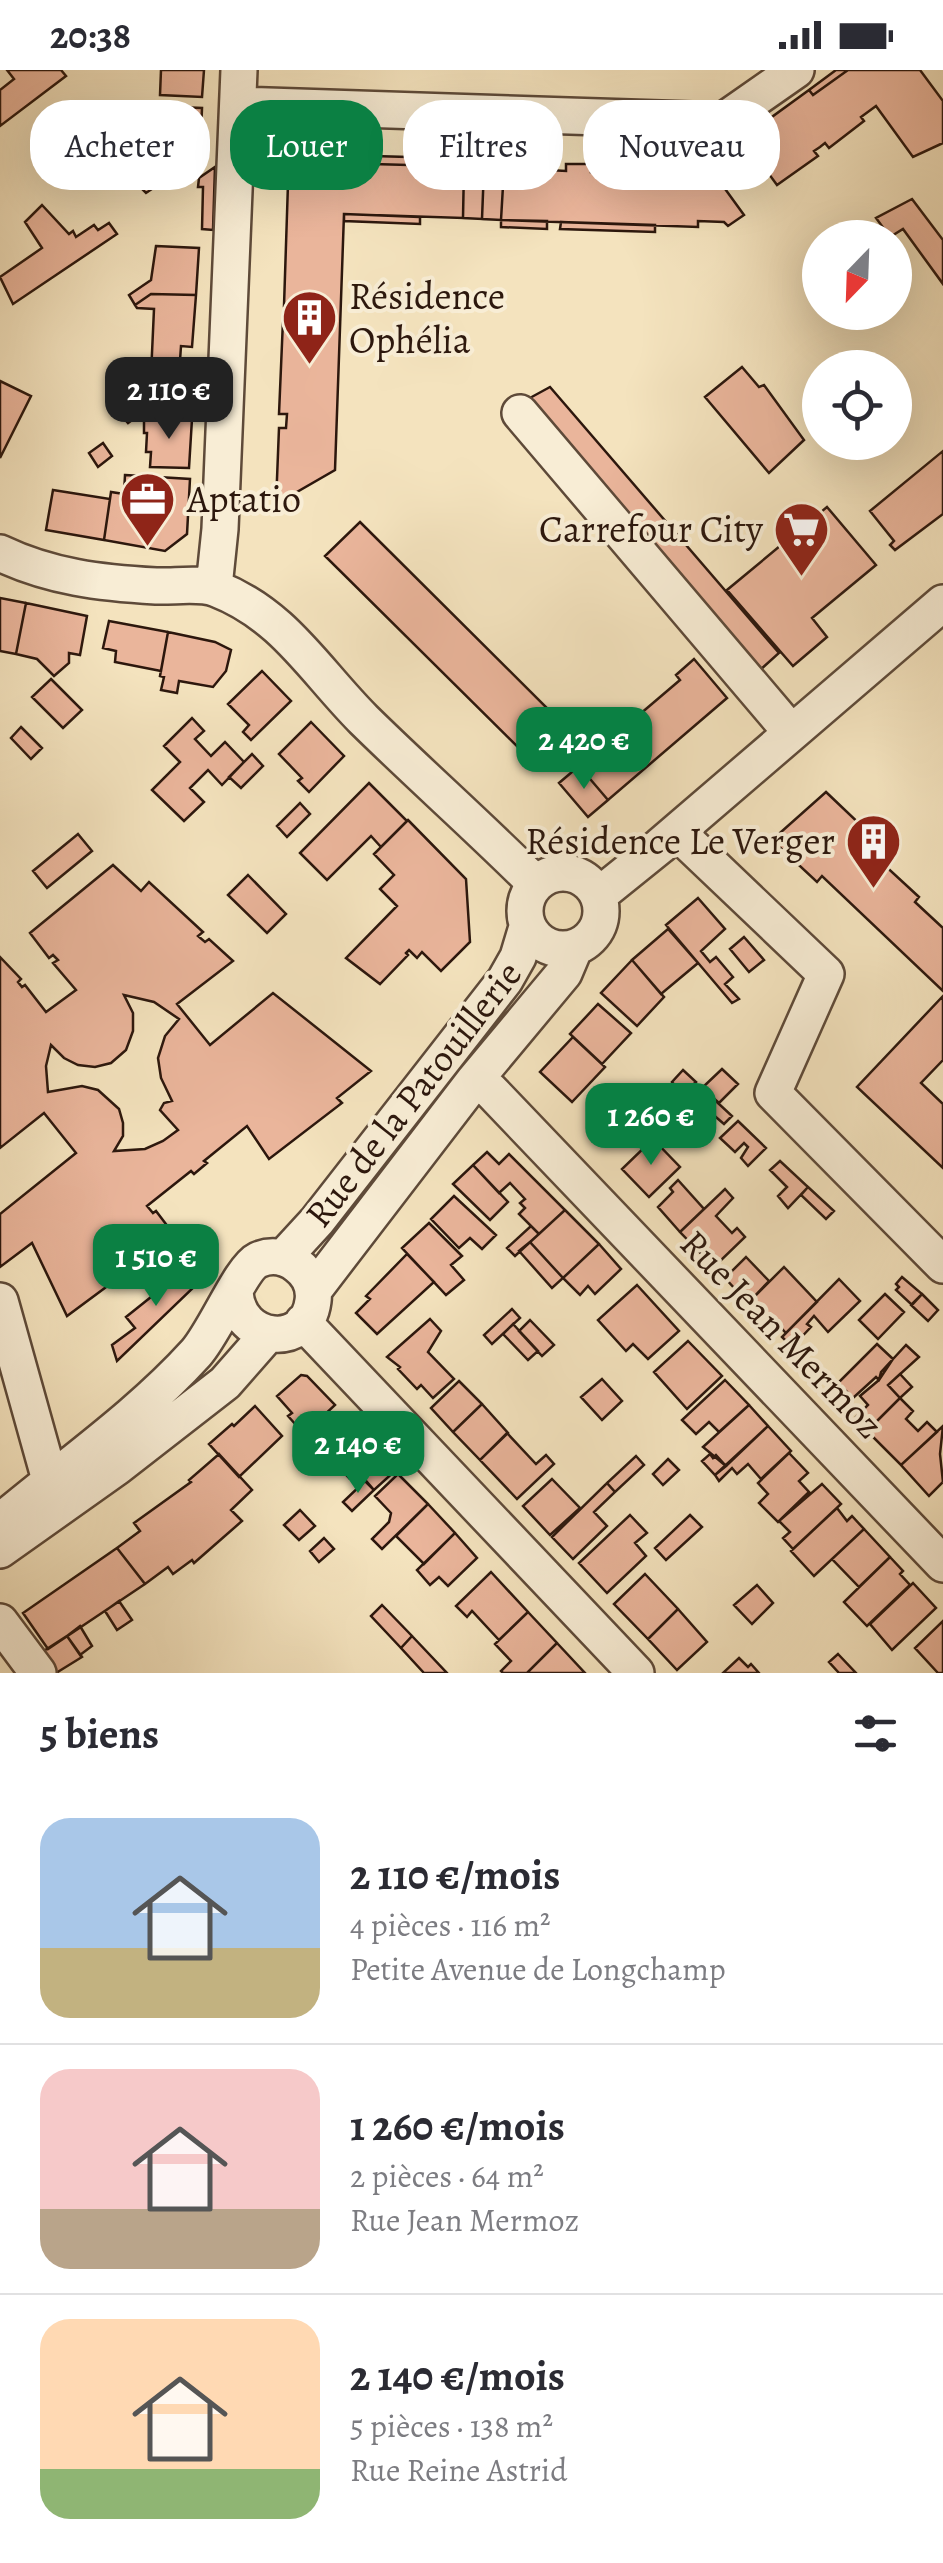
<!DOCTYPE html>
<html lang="fr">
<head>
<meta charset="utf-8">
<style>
  body { margin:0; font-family:Alegreya,serif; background:#f7f7f7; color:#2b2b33; height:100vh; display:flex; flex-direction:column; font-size:38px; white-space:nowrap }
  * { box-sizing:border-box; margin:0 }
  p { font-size:32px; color:#7c7c81 }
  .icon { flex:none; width:55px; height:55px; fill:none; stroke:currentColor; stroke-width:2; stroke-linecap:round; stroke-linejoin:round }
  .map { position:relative; height:1603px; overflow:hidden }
  .sheet { display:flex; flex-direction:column; background:#fff; flex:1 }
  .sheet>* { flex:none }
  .guide { position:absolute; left:30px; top:30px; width:885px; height:90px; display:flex; gap:20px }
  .needle { width:65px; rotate:203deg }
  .fabs { position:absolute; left:802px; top:150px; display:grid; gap:20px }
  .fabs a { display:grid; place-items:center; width:110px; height:110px; border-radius:50%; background:#fff; box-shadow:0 10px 40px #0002; font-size:50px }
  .price { position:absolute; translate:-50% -85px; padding:0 22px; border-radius:20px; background:#0b8043; color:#fff; font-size:32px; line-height:65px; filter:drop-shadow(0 2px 5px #0008) }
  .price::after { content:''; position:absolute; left:50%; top:60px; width:30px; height:22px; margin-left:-15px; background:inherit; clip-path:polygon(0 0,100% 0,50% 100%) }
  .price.on { background:#222; color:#fff }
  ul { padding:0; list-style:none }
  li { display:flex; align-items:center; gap:30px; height:250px; padding:0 40px }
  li+li { border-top:2px solid #e1e1e2 }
  li span { display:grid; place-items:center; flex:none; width:280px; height:200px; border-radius:30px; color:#555 }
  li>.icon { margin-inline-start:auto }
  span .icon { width:120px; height:120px; fill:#fffc; stroke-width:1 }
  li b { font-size:42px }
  h2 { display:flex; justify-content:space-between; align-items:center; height:120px; padding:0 40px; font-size:42px }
  .chip { padding:0 35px; border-radius:40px; background:#fff; box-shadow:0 10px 40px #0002; font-size:35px; line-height:90px }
  .chip.on { background:#0b8043; color:#fff }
  .status { display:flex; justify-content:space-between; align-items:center; height:70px; padding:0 50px; background:#fff; direction:ltr }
  .status svg { height:28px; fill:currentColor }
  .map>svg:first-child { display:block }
  .building { fill:#eab59b; stroke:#2c170d; stroke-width:2.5; fill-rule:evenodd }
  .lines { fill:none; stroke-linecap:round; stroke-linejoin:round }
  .minor-casing { stroke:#5e4a39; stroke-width:40 }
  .minor { stroke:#f8edd5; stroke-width:35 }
  .labels { text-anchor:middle; stroke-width:8; stroke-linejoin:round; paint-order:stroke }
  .poi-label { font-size:38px; fill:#2c170d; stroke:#f8edd5; text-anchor:start }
  .street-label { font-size:38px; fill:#2c170d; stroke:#f8edd5 }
</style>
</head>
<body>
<div class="status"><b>20:38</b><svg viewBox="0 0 49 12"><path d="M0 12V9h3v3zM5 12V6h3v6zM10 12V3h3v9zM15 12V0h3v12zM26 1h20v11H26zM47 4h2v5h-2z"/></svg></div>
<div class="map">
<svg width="943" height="1603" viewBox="0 0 943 1603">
  <rect width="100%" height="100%" fill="#f4e3be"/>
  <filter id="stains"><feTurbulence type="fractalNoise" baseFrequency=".002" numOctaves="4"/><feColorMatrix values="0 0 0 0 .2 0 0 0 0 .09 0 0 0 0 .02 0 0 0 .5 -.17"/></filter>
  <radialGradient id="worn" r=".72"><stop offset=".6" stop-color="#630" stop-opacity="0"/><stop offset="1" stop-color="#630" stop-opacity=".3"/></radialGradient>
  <!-- building -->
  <path class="building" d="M 7,0 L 61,0 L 66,6 L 0,56 L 0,20 L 14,9 Z
    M 161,0 L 204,0 L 202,27 L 160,25 Z
    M 836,0 L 848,0 L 813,25 L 809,20 Z
    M 848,0 L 920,0 L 943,31 L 943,73 L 913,87 L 876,36 L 861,47 L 864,51 L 829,78 L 825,73 L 820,77 L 814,81 L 818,86 L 777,115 L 747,74 L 763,62 L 758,57 L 809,20 L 813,25 Z
    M 153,36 L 202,38 L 201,64 L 185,75 L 195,90 L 146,123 L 132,109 L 158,91 L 151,81 Z
    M 100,77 L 121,98 L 102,117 L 81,94 Z
    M 289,83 L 324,85 L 323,92 L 343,93 L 343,85 L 373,86 L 373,94 L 408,95 L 408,87 L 418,88 L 418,95 L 436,96 L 436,89 L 484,90 L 484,98 L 464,97 L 463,148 L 344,144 L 335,400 L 276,434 L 279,358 L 286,358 L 287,344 L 279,344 L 283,250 L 290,250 L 291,236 L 284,236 Z
    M 373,86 L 408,87 L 408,95 L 373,94 Z
    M 484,90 L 547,93 L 548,100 L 566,101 L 566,94 L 592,94 L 591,102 L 627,103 L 627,96 L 654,97 L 654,104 L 671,105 L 672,98 L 700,99 L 707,94 L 744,145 L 728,156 L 724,152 L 698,151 L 698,157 L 501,150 L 504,99 L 484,98 Z
    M 592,94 L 627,96 L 627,103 L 591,102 Z
    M 215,97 L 213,160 L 202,159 L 203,117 L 198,117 L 199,108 Z
    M 464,97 L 484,98 L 482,149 L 463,148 Z
    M 484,98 L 504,99 L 501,150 L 482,149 Z
    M 912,129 L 943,170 L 943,214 L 903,159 L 890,167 L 876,148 Z
    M 42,135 L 69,164 L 73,161 L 76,167 L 94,155 L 98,160 L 109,153 L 117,164 L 13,234 L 0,207 L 42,178 L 25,152 Z
    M 344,144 L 420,147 L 420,154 L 344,151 Z
    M 501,150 L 547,151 L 547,159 L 501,157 Z
    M 561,152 L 655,155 L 655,162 L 560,159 Z
    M 156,176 L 199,178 L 196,225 L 151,224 L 135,235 L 129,225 L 151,210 Z
    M 151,224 L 196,225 L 192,277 L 181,276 L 179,305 L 176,306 L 182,313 L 128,353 L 116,339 L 151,312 L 155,317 L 156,305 L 151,305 L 154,239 L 137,238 L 135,235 Z
    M 742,297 L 759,317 L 764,315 L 804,370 L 769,403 L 705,327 Z
    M 0,311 L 31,326 L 0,388 Z
    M 550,317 L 779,583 L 760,600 L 528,329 Z
    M 144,348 L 192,349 L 189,398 L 150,397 L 151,382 L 146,382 L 147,363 L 144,363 Z
    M 103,373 L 112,386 L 98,397 L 89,383 Z
    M 943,381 L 943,444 L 895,480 L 890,475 L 894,471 L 870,441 Z
    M 125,405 L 190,409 L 187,464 L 165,481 L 104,470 L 111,422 L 124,424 Z
    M 53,420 L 110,429 L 104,470 L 46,460 Z
    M 827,437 L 876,495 L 812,548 L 827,567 L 793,596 L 727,520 Z
    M 360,452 L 572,663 L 538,697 L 325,486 Z
    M 0,528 L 26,533 L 16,584 L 0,581 Z
    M 26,533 L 87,546 L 80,585 L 69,583 L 69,593 L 54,606 L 37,589 L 16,584 Z
    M 109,551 L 168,562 L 161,601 L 115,592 L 116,581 L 103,578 Z
    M 168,562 L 215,572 L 231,580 L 226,601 L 213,617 L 179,611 L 177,623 L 161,620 L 164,607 L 160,606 Z
    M 694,589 L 727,628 L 608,730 L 579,696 L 680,610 L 676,605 Z
    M 262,601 L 291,631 L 251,670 L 243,662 L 249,655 L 228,634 Z
    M 51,609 L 82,640 L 63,658 L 32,627 Z
    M 192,648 L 204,661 L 195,669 L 211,686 L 225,672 L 244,692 L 222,715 L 208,700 L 190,718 L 204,732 L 184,751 L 152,720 L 180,692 L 164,676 Z
    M 311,652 L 344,686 L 309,722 L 298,711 L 302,708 L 279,684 Z
    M 21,657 L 42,678 L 31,689 L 11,668 Z
    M 252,684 L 263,696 L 241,718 L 229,707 Z
    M 579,696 L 608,730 L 588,747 L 559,713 Z
    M 369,713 L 407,751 L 381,777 L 371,766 L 327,810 L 300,783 Z
    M 826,722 L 866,760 L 853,774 L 875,795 L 879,790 L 919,827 L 915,832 L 943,858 L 943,921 L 822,806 L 817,812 L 772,770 Z
    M 300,733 L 310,744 L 287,767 L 277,756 Z
    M 408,750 L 466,809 L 470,872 L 441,901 L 422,882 L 417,888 L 409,880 L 406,883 L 408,885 L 380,914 L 346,888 L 397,836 L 380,819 L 394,805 L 374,784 Z
    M 78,764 L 92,781 L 47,818 L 33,801 Z
    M 113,795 L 141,821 L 149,812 L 203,862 L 198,866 L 205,872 L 209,869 L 233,891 L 177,934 L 210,975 L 273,923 L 371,1001 L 337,1028 L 342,1033 L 269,1089 L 247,1056 L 204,1091 L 207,1093 L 194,1104 L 191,1101 L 147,1136 L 153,1143 L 156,1141 L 175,1166 L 67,1246 L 32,1173 L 0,1197 L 0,1144 L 76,1083 L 44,1043 L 0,1078 L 0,887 L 21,909 L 18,912 L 22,917 L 25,915 L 46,942 L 76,920 L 53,893 L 58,890 L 53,885 L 49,888 L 30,863 ZM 124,925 L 154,932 L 179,949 L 165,966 L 158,988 L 161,1008 L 172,1031 L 164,1033 L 160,1040 L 178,1060 L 163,1071 L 145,1079 L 114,1081 L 123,1066 L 123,1053 L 119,1039 L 98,1020 L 82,1016 L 48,1022 L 46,996 L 51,975 L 64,988 L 78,995 L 95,997 L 111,993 L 126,980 L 133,961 L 133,943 Z
    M 248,805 L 286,844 L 267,863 L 228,825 Z
    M 698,828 L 725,859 L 701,881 L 710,892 L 716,887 L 733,907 L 725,914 L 739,929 L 732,933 L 666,855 Z
    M 668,859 L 698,893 L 661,924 L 632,890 Z
    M 744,867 L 764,890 L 749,902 L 730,879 Z
    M 632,890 L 664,927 L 637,956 L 601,923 Z
    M 943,926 L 943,990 L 921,1013 L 943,1034 L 943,1098 L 857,1017 Z
    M 598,934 L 631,963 L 602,994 L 570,964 Z
    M 573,967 L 605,997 L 572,1032 L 540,1002 Z
    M 722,999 L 738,1014 L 719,1033 L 702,1018 Z
    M 683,1000 L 696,1012 L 683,1024 L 672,1012 Z
    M 705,1021 L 732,1046 L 724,1054 L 696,1030 Z
    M 738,1051 L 766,1078 L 748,1096 L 741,1088 L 748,1077 L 744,1073 L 735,1082 L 720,1068 Z
    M 653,1069 L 680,1097 L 649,1127 L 622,1099 Z
    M 487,1082 L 499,1094 L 509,1084 L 565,1140 L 539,1164 L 519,1144 L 525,1138 L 520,1133 L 525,1129 L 510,1113 L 499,1123 L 473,1095 Z
    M 780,1091 L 808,1117 L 788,1138 L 778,1126 L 787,1117 L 770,1100 Z
    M 473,1095 L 508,1132 L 490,1150 L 453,1114 Z
    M 678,1110 L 704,1139 L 680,1162 L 658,1137 L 673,1122 L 670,1118 Z
    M 808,1117 L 834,1141 L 826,1149 L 801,1125 Z
    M 725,1119 L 733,1128 L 716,1146 L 732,1163 L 737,1158 L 745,1167 L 714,1197 L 680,1162 Z
    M 454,1126 L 496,1165 L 482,1179 L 470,1168 L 459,1178 L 431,1149 Z
    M 565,1140 L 599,1174 L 563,1208 L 530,1172 Z
    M 429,1153 L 462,1186 L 451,1195 L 464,1210 L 446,1225 L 402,1178 Z
    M 531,1156 L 539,1164 L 515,1186 L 507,1178 Z
    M 530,1172 L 563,1208 L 552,1218 L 519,1181 Z
    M 599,1174 L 621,1199 L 595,1224 L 588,1216 L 580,1225 L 563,1208 Z
    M 407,1184 L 434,1212 L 377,1264 L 356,1243 L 370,1229 L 366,1226 Z
    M 746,1187 L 769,1211 L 748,1233 L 725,1208 Z
    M 196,1191 L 201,1196 L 191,1204 L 195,1216 L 117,1291 L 112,1275 L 135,1258 L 126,1247 Z
    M 784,1197 L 817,1232 L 786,1263 L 764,1240 L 759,1245 L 748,1233 Z
    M 902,1207 L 922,1224 L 912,1235 L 896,1220 L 899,1217 L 896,1214 Z
    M 839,1209 L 860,1231 L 828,1262 L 814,1246 L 807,1254 L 811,1257 L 792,1277 L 782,1267 Z
    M 637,1215 L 679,1261 L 648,1289 L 633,1274 L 626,1281 L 598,1250 Z
    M 885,1224 L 904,1242 L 878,1269 L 859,1250 Z
    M 922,1224 L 938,1240 L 928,1251 L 911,1235 Z
    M 512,1239 L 520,1248 L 492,1274 L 484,1265 Z
    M 430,1249 L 441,1261 L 428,1282 L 454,1309 L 433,1328 L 421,1315 L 417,1319 L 398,1299 L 400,1297 L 387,1287 Z
    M 530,1250 L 554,1275 L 542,1286 L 519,1261 Z
    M 513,1254 L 538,1281 L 528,1290 L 503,1264 Z
    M 688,1271 L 722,1306 L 687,1339 L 654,1302 Z
    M 877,1274 L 893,1289 L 879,1310 L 876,1307 L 853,1328 L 838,1313 Z
    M 906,1275 L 919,1287 L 888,1315 L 900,1328 L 867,1361 L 856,1347 L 868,1335 L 860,1326 L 879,1310 L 881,1302 Z
    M 900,1304 L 912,1317 L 900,1328 L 888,1315 Z
    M 301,1305 L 307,1306 L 335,1335 L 304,1364 L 288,1346 L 292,1343 L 277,1326 Z
    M 602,1309 L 622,1331 L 602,1350 L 581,1327 Z
    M 725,1310 L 749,1335 L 719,1362 L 709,1352 L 696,1364 L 682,1350 Z
    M 459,1311 L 482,1334 L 453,1362 L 431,1338 Z
    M 900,1328 L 913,1341 L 906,1349 L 918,1361 L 927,1352 L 937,1362 L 901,1395 L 867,1361 Z
    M 482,1334 L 508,1363 L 480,1390 L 453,1362 Z
    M 749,1335 L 768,1356 L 726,1396 L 703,1377 Z
    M 255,1336 L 282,1366 L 239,1407 L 209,1374 L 232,1354 L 234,1356 Z
    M 342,1343 L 378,1382 L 349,1408 L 313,1369 Z
    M 768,1356 L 791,1381 L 761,1409 L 748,1394 L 737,1404 L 732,1398 L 719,1411 L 715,1405 Z
    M 943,1356 L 940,1384 L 943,1412 L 929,1426 L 901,1395 Z
    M 507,1363 L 536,1394 L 546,1385 L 554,1394 L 517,1429 L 480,1390 Z
    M 789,1383 L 808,1403 L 799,1411 L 809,1422 L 778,1452 L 759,1433 L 768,1424 L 758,1413 Z
    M 219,1384 L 252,1420 L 231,1440 L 242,1451 L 194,1493 L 192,1490 L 173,1504 L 168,1497 L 145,1514 L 117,1478 L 140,1461 L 134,1453 L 191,1412 L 189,1410 Z
    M 710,1384 L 713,1388 L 716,1385 L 726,1396 L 715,1405 L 702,1391 Z
    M 382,1385 L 396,1400 L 374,1420 L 361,1405 Z
    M 636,1386 L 644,1395 L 615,1422 L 607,1413 Z
    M 668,1389 L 679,1400 L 663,1415 L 653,1404 Z
    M 398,1404 L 428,1434 L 382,1479 L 372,1469 L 389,1452 L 391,1443 L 375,1426 Z
    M 552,1409 L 580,1438 L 550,1465 L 523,1436 Z
    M 365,1411 L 374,1420 L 352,1441 L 343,1432 Z
    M 607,1413 L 615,1422 L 594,1442 L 607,1456 L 573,1489 L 552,1467 Z
    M 822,1414 L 841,1434 L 793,1479 L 783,1468 L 790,1462 L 779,1451 Z
    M 428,1434 L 455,1463 L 424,1494 L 396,1466 Z
    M 837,1438 L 847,1451 L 852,1446 L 864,1459 L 814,1506 L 791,1481 Z
    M 300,1440 L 315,1456 L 299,1470 L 284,1455 Z
    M 630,1445 L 647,1463 L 635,1473 L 646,1486 L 607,1523 L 579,1493 Z
    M 690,1445 L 702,1457 L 666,1490 L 655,1478 Z
    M 864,1459 L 890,1487 L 859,1517 L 832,1489 Z
    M 455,1463 L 477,1488 L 448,1516 L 439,1507 L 430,1515 L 417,1500 Z
    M 324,1468 L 334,1479 L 319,1492 L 310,1481 Z
    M 117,1478 L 145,1514 L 48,1579 L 23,1543 Z
    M 890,1487 L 903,1501 L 900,1504 L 910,1515 L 867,1556 L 844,1532 Z
    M 491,1502 L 528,1542 L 499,1570 L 472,1541 L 467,1547 L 456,1536 Z
    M 645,1504 L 678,1539 L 648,1569 L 614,1534 Z
    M 913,1513 L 936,1538 L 892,1580 L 870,1554 Z
    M 757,1515 L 773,1533 L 752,1554 L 734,1535 Z
    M 119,1531 L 132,1550 L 117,1560 L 105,1541 Z
    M 382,1535 L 412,1566 L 401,1578 L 371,1546 Z
    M 678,1539 L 707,1572 L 677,1600 L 648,1569 Z
    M 528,1542 L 557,1573 L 527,1603 L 503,1603 L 501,1601 L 511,1591 L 495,1574 Z
    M 943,1551 L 943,1603 L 938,1603 L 915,1578 Z
    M 80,1556 L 92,1576 L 80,1585 L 67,1566 Z
    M 67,1566 L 82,1587 L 56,1603 L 42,1582 Z
    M 412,1566 L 447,1603 L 424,1603 L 401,1578 Z
    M 557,1573 L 585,1603 L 527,1603 Z
    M 838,1584 L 856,1603 L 839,1603 L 829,1592 Z
    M 739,1588 L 748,1597 L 751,1594 L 759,1603 L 723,1603 Z"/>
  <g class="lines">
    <defs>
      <path id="minor" d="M 238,35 L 723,51 L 796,0
        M 520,343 L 791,662
        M 0,483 C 50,507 101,513 156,516 C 174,517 200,512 217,519 C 284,545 315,601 364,650 C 420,705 480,758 536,814
        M 214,517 L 220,459 L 239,0
        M 677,762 L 826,904 L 773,1023 L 943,1195
        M525 841a38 38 0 1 1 76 0a38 38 0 1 1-76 0Z
        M 598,826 L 660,776 L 943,533
        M 474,1011 L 490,1020 L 943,1494
        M 283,1188 L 317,1151 L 505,910 L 518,887 L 527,857
        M 313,1221 L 474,1011 L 564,903 L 575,877
        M 0,1231 L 50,1410 L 63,1423
        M 303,1252 L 636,1603
        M 0,1452 C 65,1397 138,1347 196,1283 C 215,1262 241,1198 258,1190 C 285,1178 317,1202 313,1231 C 307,1280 238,1273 235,1222
        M 0,1480 L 117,1397 L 225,1313 L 268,1264
        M 0,1552 L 38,1603"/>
    </defs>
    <!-- minor casing -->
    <use href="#minor" class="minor-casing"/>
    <!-- minor -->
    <use href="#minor" class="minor"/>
  </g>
  <!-- icons -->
  <defs>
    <symbol id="building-pin" viewBox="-11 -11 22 30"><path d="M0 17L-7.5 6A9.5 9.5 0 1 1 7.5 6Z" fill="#8f2418" stroke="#f8edd5"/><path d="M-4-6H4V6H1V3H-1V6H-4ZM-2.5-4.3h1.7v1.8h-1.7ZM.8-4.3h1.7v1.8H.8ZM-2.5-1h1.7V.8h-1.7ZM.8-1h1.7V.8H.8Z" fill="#fff"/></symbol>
    <symbol id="office-pin" viewBox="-11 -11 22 30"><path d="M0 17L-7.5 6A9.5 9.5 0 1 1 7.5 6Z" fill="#8f2418" stroke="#f8edd5"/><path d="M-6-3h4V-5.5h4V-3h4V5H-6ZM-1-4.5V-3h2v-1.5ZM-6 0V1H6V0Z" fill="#fff"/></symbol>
    <symbol id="supermarket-pin" viewBox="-11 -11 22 30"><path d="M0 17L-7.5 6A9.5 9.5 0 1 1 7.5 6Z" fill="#8f2418" stroke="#f8edd5"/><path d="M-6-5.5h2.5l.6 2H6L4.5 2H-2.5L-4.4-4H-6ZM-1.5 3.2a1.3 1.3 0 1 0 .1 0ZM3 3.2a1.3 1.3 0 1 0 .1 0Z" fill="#fff"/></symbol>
  </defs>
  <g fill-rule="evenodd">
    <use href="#building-pin" x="278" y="216" width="63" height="86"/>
    <use href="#office-pin" x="116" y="398" width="63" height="86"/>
    <use href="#supermarket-pin" x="770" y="428" width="63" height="86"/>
    <use href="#building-pin" x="842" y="740" width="63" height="86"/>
  </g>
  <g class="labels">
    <!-- poi labels -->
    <g class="poi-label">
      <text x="349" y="239">Résidence<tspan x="349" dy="44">Ophélia</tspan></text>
      <text x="187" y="442">Aptatio</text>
      <text x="763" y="472" text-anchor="end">Carrefour City</text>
      <text x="835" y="784" text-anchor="end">Résidence Le Verger</text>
    </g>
    <!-- street labels -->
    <g class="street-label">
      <text transform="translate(413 1024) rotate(-52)" y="13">Rue de la Patouillerie</text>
      <text transform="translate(782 1264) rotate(46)" y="13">Rue Jean Mermoz</text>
    </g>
  </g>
  <rect width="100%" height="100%" filter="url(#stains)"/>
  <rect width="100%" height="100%" fill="url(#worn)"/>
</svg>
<div class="fabs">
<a><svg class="needle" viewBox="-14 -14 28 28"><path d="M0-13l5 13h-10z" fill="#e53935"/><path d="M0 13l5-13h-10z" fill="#7c7c81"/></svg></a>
<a><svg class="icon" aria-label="locate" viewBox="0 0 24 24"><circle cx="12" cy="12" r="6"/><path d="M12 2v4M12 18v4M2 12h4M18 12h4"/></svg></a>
</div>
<b class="price on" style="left:169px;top:372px">2 110 €</b>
<b class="price" style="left:584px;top:722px">2 420 €</b>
<b class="price" style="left:651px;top:1098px">1 260 €</b>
<b class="price" style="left:156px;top:1239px">1 510 €</b>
<b class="price" style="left:358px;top:1426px">2 140 €</b>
<div class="guide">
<a class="chip">Acheter</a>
<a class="chip on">Louer</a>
<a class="chip">Filtres</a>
<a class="chip">Nouveau</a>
</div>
</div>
<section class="sheet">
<h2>5 biens<svg class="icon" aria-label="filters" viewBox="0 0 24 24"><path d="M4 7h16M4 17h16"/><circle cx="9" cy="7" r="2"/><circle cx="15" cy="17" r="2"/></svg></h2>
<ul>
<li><span style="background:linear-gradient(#a9c7e8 65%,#c2b280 0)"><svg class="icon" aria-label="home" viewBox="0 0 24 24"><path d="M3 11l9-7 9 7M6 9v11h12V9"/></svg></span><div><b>2 110 €/mois</b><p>4 pièces · 116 m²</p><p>Petite Avenue de Longchamp</p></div></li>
<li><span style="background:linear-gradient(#f6c9c9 70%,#b9a48a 0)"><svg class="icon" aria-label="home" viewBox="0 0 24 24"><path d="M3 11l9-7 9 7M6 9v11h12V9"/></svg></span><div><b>1 260 €/mois</b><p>2 pièces · 64 m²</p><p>Rue Jean Mermoz</p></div></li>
<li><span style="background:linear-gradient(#ffd9b3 75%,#8fb573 0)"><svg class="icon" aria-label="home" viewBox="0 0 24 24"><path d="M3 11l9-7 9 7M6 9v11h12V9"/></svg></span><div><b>2 140 €/mois</b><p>5 pièces · 138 m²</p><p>Rue Reine Astrid</p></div></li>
</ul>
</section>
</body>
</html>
